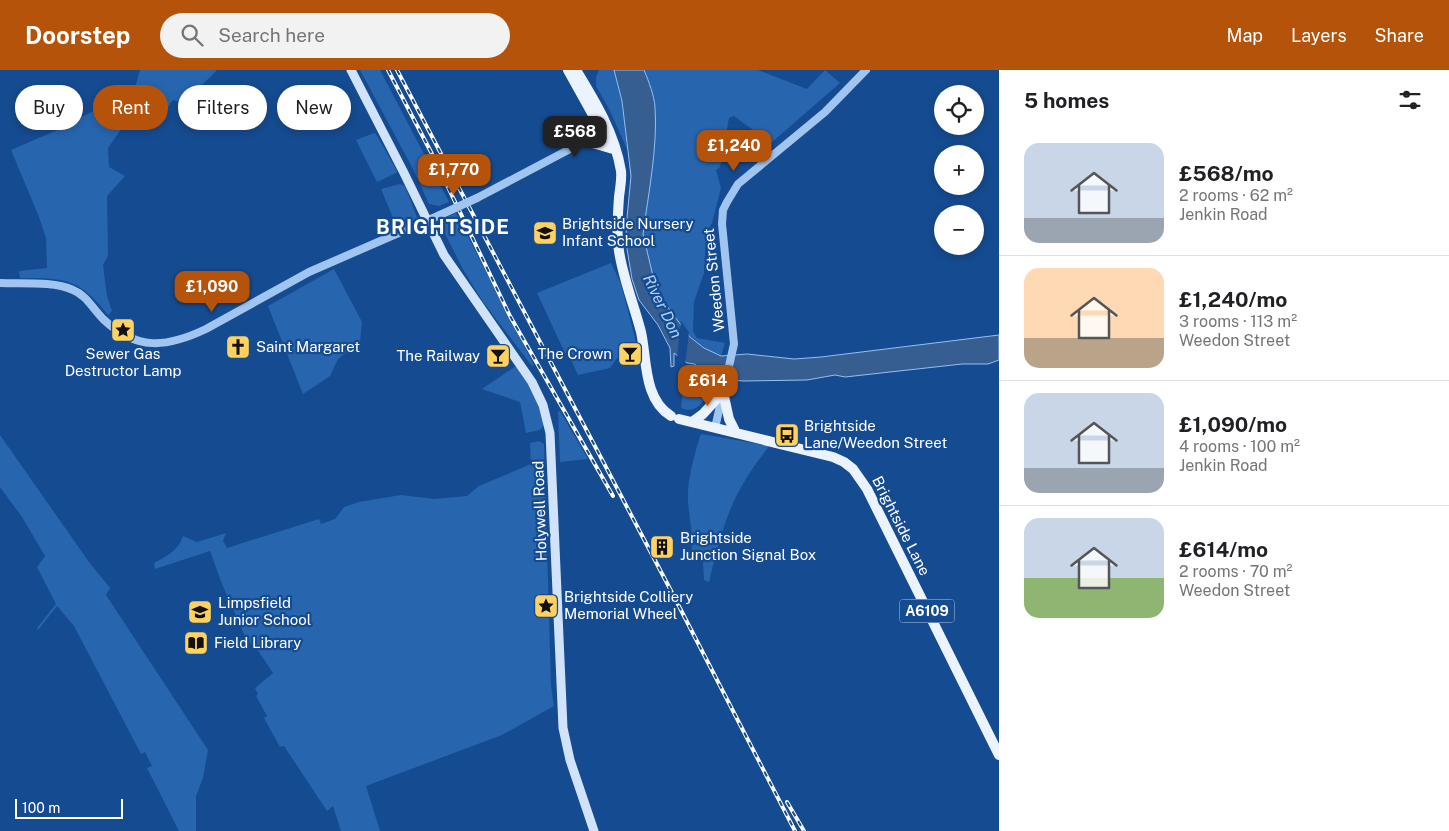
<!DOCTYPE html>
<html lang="en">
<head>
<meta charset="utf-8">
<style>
  body { margin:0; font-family:"Public Sans",sans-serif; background:#f2f2f2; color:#202124; height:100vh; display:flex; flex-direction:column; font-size:19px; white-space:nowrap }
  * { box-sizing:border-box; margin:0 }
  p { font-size:16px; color:#757577 }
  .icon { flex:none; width:28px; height:28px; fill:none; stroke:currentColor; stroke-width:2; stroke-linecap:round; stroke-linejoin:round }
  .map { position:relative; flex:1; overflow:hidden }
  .side { display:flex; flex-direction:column; background:#fff; width:450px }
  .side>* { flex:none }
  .guide { position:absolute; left:15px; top:15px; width:475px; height:45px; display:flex; gap:10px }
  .controls { position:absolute; left:934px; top:15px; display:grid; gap:10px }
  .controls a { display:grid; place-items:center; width:50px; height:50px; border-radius:50%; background:#fff; box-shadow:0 2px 8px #0003; font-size:25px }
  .scale { position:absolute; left:15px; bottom:12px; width:108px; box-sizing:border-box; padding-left:5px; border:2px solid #fff; border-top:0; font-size:14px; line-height:18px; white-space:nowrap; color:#fff; -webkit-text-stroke:4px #154b90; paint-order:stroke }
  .price { position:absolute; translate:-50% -42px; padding:0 11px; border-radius:10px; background:#b45309; color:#fff; font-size:16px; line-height:32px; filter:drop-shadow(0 1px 2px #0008) }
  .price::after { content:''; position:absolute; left:50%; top:30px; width:15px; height:11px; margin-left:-8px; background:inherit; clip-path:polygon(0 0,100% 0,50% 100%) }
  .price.active { background:#222; color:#fff }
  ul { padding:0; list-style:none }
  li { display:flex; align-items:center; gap:15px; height:125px; padding:0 25px }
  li+li { border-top:1px solid #e0e0e0 }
  li span { display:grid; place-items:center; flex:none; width:140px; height:100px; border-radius:15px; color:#555 }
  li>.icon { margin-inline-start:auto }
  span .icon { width:60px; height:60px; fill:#fffc; stroke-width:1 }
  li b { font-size:21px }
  h2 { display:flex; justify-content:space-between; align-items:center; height:60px; padding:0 25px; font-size:21px }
  .chip { padding:0 18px; border-radius:22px; background:#fff; box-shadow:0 2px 8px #0003; font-size:18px; line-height:45px }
  .chip.active { background:#b45309; color:#fff }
  header { display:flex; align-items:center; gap:30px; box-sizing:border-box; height:70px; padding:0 25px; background:#b45309; color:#fff }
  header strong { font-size:24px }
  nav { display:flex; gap:28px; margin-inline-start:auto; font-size:18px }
  .search { width:350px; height:45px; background:#f2f2f2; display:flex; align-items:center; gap:12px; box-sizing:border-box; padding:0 18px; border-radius:28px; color:#757577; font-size:19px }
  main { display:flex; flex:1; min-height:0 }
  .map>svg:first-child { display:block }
  .green { fill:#2765af }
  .water { fill:#375e91; stroke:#93c0f4 }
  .pier { fill:#154b90 }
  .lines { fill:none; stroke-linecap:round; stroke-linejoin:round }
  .tertiary { stroke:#a1c5f1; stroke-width:8 }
  .secondary { stroke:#d0e3fb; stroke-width:9 }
  .primary { stroke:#ebf3ff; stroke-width:10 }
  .rail-casing { stroke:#fff; stroke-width:4 }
  .rail { stroke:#154b90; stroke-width:2; stroke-dasharray:5.5; stroke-linecap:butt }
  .tertiary-bridge { stroke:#a1c5f1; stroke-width:8 }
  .labels { text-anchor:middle; stroke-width:4.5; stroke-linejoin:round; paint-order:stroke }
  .shield { fill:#154b90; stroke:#b9c9de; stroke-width:1 }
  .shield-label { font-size:14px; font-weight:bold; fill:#fff }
  .poi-label { font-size:15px; fill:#fff; stroke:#154b90; text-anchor:start }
  .street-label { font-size:15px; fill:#fff; stroke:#154b90 }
  .water-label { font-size:16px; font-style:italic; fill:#add0f8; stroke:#154b90 }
  .district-label { font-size:20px; font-weight:bold; letter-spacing:1px; fill:#fff; stroke:#154b90 }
</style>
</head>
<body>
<header>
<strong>Doorstep</strong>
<div class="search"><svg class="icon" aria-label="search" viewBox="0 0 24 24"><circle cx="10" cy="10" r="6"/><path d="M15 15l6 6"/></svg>Search here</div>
<nav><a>Map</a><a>Layers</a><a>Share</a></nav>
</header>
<main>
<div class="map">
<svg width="999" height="761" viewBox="0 0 999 761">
  <rect width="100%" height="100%" fill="#154b90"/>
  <!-- green -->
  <path class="green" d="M 140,0 L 217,0 L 184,33 L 173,30 L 159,50 L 148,45 L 122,58 L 108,78 L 109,97 L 125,106 L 107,126 L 108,186 L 103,195 L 107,226 L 112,241 L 108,245 C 79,208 65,208 20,208 L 19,201 L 47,198 L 46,168 L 39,147 L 11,80 L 71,54 L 71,52 L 134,21 Z
    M 360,0 L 380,0 L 449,132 L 439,136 L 429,134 L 413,99 Z
    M 599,0 L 614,0 L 622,31 L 627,79 L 609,39 L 596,16 L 596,7 Z
    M 644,0 L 758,0 L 807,19 L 825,0 L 840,13 L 771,73 L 734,46 L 729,48 L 720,97 L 716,100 L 721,118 L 712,153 L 706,164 L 704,203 L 694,232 L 693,261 L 697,268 L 725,273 L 721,286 C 693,273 691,267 672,243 C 667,236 660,229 657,221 C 651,203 646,183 643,165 L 655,64 L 655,36 Z
    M 374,63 L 376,64 L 397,101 L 396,103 L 377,112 L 356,70 Z
    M 400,114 L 405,116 L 418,150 L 398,160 L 381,119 Z
    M 456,143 L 534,295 L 532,296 L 483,232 L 464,201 L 443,160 L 447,147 Z
    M 611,193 L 621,214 L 636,272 L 628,273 L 610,298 L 578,305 L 569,285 L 565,283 L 537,223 Z
    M 334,199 L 362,252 L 360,272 L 338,289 L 330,306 L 303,324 L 268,236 Z
    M 516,296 C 527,310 545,338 543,356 L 540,360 L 526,363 L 520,332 L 482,319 Z
    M 688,306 L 711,312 L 712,321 C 703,330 697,345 681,338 L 684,309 L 688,310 Z
    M 560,341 L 588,389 L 560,392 L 558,342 Z
    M 702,364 L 769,376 C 760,388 750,401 743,414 C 725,444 717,479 709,512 L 704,510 L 703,492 L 701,489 L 693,491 L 689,490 C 696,470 689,451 688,431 C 687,409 694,387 700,366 Z
    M 0,365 L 89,492 L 110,518 L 106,525 L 208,680 L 203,708 L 196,726 L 196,761 L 179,761 L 147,698 L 152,696 L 145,682 L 141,684 L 74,556 L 57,536 L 38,560 L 37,558 L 56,534 L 37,497 L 45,486 L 22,447 L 0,417 Z
    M 539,371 L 544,374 L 551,616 L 554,636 L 502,665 L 366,716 L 380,761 L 341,761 L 333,736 L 327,741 L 284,676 L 280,677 L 264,648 L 267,646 L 256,626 L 258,624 L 255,618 L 273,603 L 255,576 L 247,571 L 222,514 L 210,481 L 155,499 L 154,493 C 167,486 178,481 183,466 L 197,472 L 226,463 L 223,471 L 227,478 L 319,449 L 321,454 L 335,449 L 344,437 L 359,432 L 401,425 L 434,429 L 467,426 L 479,416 L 531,394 L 530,373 Z"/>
  <!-- water -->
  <path class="water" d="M 614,0 L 644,0 C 649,12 654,25 655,37 C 658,76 648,126 643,164 L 657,223 L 690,267 L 704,278 L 721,286 L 747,284 L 794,289 L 821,287 L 999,265 L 999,290 L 988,294 L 962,294 L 845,307 L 835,305 L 807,310 L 744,311 L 713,309 L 700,301 L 695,294 L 687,293 L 674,283 L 674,296 L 671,297 L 670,278 L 658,255 L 639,230 L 632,209 L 627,179 L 626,158 L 631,106 L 622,31 Z"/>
  <!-- pier -->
  <path class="pier" d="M 681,251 L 689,262 L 685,295 L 677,288 Z"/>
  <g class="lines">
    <!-- tertiary -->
    <path class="tertiary" d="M 477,128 L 606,60
      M 0,213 C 22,214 53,211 73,220 C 86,225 93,239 103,249 C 137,281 166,278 206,259 L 309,202 L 440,145
      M 715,358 L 734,274 L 722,154 L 723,140 L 727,132 L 738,114 L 825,42 L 866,0"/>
    <!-- secondary -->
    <path class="secondary" d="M 351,0 L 404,103 L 444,185 L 532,312 L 543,335 L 550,363 L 563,658 L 570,690 L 594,761"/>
    <!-- primary -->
    <path class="primary" d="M 568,0 L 607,70
      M 576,0 C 595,31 615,64 621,101 C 622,110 620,118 619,127 C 618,144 616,164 619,181 C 623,208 634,235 641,262 C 647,288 643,329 671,346
      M 594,47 L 586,71 L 613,79
      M 723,322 L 729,349 L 736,363
      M 679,349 L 833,387 L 844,392 L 853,399 L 867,419 L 999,685
      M 692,352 L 703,344 L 723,322"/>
    <defs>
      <path id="rail" d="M 388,0 L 432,84 L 510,246 L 613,426
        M 397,0 L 668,515 L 795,761
        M 787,732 L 804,761"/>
    </defs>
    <!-- rail casing -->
    <use href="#rail" class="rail-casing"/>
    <!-- rail -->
    <use href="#rail" class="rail"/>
    <!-- tertiary-bridge -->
    <path class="tertiary-bridge" d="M 440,145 L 477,128"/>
  </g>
  <!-- icons -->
  <defs>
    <symbol id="school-square" viewBox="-11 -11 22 22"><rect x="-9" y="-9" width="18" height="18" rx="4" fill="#ffd161" stroke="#154b90"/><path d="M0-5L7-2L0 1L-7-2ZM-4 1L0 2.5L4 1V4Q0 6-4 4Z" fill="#111"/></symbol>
    <symbol id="sight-square" viewBox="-11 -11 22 22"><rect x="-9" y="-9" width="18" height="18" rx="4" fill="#ffd161" stroke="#154b90"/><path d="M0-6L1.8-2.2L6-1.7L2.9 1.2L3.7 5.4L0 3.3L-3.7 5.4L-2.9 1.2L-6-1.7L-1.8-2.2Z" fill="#111"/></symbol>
    <symbol id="church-square" viewBox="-11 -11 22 22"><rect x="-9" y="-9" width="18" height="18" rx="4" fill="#ffd161" stroke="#154b90"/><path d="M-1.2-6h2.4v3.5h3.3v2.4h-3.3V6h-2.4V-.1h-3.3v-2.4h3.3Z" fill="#111"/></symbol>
    <symbol id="bar-square" viewBox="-11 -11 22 22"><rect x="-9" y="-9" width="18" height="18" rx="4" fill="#ffd161" stroke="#154b90"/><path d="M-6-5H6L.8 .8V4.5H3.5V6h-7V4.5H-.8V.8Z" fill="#111"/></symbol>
    <symbol id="bus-square" viewBox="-11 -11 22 22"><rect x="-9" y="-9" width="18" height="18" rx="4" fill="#ffd161" stroke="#154b90"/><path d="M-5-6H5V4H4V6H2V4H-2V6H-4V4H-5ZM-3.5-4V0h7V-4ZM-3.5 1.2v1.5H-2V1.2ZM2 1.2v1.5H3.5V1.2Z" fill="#111"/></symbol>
    <symbol id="building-square" viewBox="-11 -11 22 22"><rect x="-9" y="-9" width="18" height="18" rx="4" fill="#ffd161" stroke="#154b90"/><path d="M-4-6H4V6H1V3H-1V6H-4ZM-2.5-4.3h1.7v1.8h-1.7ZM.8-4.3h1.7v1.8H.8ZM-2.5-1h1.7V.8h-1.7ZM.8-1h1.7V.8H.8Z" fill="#111"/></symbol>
    <symbol id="library-square" viewBox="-11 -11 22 22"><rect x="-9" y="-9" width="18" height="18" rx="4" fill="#ffd161" stroke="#154b90"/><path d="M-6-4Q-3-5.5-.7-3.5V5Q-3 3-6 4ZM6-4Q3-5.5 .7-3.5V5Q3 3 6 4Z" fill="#111"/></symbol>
  </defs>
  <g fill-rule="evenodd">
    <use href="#school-square" x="531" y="149" width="28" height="28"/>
    <use href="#sight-square" x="109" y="246" width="28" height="28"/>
    <use href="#church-square" x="224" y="263" width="28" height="28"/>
    <use href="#bar-square" x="616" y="270" width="28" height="28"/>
    <use href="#bar-square" x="484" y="272" width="28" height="28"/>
    <use href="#bus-square" x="773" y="351" width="28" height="28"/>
    <use href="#building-square" x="648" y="463" width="28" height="28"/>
    <use href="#sight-square" x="532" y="522" width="28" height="28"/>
    <use href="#school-square" x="186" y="528" width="28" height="28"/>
    <use href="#library-square" x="182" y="559" width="28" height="28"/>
  </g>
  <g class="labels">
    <!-- shield labels -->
    <rect class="shield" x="899.5" y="529.5" width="55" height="23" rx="4"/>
    <g class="shield-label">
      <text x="927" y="546">A6109</text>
    </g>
    <!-- poi labels -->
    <g class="poi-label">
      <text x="562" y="159">Brightside Nursery<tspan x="562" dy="17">Infant School</tspan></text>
      <text x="256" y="282">Saint Margaret</text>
      <text x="123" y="289" text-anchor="middle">Sewer Gas<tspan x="123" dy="17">Destructor Lamp</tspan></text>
      <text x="612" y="289" text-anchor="end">The Crown</text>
      <text x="480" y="291" text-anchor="end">The Railway</text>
      <text x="804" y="361">Brightside<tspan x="804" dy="17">Lane/Weedon Street</tspan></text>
      <text x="680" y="473">Brightside<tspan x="680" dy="17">Junction Signal Box</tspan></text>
      <text x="564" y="532">Brightside Colliery<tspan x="564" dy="17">Memorial Wheel</tspan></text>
      <text x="218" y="538">Limpsfield<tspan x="218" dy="17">Junior School</tspan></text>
      <text x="214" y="578">Field Library</text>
    </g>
    <!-- street labels -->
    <g class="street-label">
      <text transform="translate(714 210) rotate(-96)" y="5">Weedon Street</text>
      <text transform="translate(540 441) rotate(-92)" y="5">Holywell Road</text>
      <text transform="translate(901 456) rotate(63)" y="5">Brightside Lane</text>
    </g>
    <!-- water labels -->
    <g class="water-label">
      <text transform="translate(663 236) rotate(64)" y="6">River Don</text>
    </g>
    <!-- district labels -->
    <g class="district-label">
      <text x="443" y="164">BRIGHTSIDE</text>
    </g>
  </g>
</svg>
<div class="controls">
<a><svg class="icon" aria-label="locate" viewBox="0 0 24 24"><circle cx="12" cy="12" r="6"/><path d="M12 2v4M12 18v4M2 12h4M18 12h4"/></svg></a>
<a>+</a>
<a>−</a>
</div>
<div class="scale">100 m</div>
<b class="price active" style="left:575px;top:88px">£568</b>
<b class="price" style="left:734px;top:102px">£1,240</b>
<b class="price" style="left:454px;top:126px">£1,770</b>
<b class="price" style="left:212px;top:243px">£1,090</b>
<b class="price" style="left:708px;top:337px">£614</b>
<div class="guide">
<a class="chip">Buy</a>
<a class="chip active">Rent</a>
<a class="chip">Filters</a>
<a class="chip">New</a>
</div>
</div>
<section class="side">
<h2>5 homes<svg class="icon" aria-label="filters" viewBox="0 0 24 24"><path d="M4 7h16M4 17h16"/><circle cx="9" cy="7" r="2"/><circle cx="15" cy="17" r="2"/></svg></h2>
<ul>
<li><span style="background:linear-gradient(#c9d6e8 75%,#9aa5b1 0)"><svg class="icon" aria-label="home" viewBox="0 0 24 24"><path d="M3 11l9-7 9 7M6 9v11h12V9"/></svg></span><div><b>£568/mo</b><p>2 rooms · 62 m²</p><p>Jenkin Road</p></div></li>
<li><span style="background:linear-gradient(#ffd9b3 70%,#b9a48a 0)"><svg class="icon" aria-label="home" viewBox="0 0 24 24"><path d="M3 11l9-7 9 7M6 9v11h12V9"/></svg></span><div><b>£1,240/mo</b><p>3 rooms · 113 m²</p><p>Weedon Street</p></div></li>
<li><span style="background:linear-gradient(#c9d6e8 75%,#9aa5b1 0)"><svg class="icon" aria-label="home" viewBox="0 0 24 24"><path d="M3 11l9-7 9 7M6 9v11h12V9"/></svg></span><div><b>£1,090/mo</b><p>4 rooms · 100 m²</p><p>Jenkin Road</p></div></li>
<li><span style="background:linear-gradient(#c9d6e8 60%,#8fb573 0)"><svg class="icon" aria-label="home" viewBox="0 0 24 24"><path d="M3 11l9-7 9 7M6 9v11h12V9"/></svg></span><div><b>£614/mo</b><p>2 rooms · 70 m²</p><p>Weedon Street</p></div></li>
</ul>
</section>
</main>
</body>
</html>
